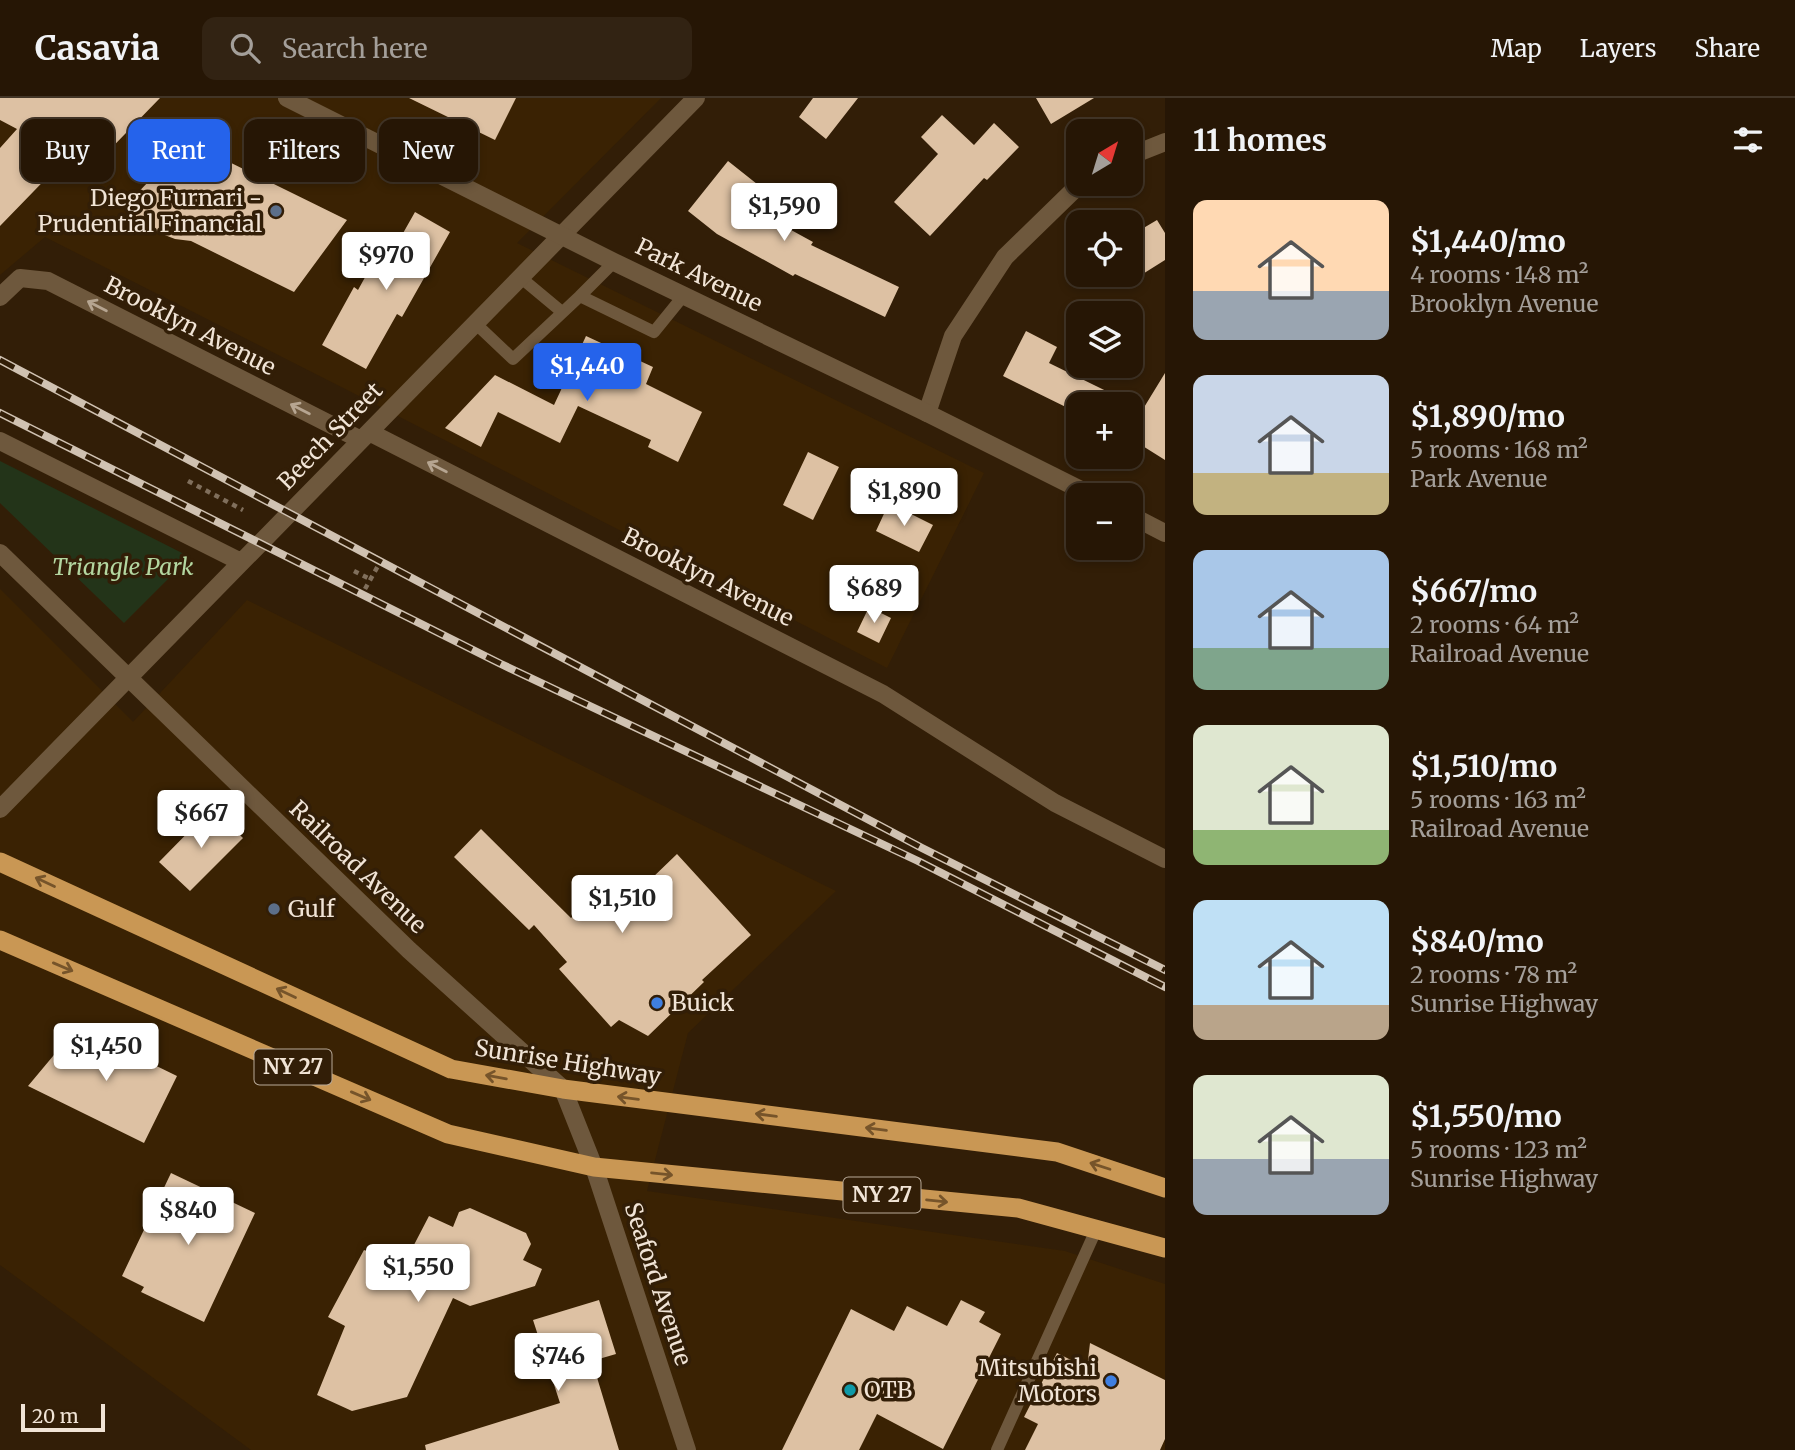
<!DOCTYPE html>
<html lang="en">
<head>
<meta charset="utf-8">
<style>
  body { margin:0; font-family:Merriweather,serif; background:#322313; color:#f1f3f6; height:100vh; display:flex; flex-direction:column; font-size:26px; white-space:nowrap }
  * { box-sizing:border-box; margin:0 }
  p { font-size:23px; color:#a49f9a }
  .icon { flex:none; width:38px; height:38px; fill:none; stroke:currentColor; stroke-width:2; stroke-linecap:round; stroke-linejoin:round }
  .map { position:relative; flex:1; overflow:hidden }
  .details { display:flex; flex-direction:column; background:#261605; width:630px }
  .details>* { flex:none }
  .banner { position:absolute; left:21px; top:21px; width:665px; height:63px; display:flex; gap:14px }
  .needle { width:46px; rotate:38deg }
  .controls { position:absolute; left:1066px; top:21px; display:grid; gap:14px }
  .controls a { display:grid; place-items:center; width:77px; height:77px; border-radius:14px; background:#261605; box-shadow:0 4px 10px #0003,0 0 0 2px #423527; font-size:35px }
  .scale { position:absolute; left:21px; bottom:18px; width:84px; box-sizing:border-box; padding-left:7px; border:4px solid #f1e4d6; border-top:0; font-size:19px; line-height:24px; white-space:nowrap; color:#f1e4d6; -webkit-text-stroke:5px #321e07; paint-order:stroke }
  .price { position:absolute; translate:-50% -60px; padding:0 16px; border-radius:7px; background:#fff; color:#222; font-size:23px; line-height:46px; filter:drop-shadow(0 2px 4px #0008) }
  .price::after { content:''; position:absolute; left:50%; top:42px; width:21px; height:16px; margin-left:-10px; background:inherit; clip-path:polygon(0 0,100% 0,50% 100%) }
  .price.selected { background:#2563eb; color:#fff }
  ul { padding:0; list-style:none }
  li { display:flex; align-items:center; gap:21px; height:175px; padding:0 28px }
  li span { display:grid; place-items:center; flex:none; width:196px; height:140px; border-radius:14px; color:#555 }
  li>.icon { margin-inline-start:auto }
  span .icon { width:84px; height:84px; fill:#fffc; stroke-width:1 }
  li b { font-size:30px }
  h2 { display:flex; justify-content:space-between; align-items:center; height:84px; padding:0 28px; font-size:30px }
  .chip { padding:0 24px; border-radius:14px; background:#261605; box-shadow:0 4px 10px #0003,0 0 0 2px #423527; font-size:24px; line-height:63px }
  .chip.selected { background:#2563eb; color:#fff }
  header { display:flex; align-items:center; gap:42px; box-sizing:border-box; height:98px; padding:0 35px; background:#261605; border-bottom:2px solid #423527 }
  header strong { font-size:33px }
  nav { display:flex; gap:38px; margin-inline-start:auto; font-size:24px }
  .search { width:490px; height:63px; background:#322313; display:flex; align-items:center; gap:18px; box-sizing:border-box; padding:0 24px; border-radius:14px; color:#a49f9a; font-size:26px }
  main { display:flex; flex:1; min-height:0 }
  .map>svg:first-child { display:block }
  .built { fill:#3a2203 }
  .green { fill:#233419 }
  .building { fill:#ddc1a3 }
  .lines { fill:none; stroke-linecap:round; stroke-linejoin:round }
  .path { stroke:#806f5c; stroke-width:4.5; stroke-dasharray:5 5; stroke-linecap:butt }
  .service { stroke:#6e583d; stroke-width:12 }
  .minor { stroke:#6e583d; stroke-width:18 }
  .tertiary { stroke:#6e583d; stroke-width:18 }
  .trunk { stroke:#c99754; stroke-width:19 }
  .rail-casing { stroke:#d0c2b2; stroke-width:8 }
  .rail { stroke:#321e07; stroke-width:5; stroke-dasharray:16; stroke-linecap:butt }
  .oneway { stroke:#b6a591 }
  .oneway2 { stroke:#76542a }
  .service-dot { fill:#5c6f8a; stroke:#321e07; stroke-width:2.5 }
  .shop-dot { fill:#3f7fe0; stroke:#321e07; stroke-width:2.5 }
  .culture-dot { fill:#0f9aa8; stroke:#321e07; stroke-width:2.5 }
  .labels { text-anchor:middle; stroke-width:7; stroke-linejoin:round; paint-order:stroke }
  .shield { fill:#321e07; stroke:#b8a998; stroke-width:2 }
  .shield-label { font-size:21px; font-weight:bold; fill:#f1e4d6 }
  .poi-label { font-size:23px; fill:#f1e4d6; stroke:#321e07; text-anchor:start }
  .street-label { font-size:23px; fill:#f1e4d6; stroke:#321e07 }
  .park-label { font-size:23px; font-style:italic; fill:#b3d6a0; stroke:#321e07 }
</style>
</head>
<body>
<header>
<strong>Casavia</strong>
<div class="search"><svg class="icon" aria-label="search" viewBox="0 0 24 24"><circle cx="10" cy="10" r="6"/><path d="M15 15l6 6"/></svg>Search here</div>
<nav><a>Map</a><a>Layers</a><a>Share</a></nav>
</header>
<main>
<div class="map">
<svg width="1165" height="1352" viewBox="0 0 1165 1352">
  <rect width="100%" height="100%" fill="#321e07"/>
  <!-- built -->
  <path class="built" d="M 0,0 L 661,0 L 517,145 L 984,375 L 887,570 L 363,300 L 45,139 L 0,177 Z
    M 0,491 L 133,624 L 247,502 L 836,793 L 688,935 L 647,1093 L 1065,1153 L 1165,1186 L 1165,1352 L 251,1352 L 0,1167 Z"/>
  <!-- green -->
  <path class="green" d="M 0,363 L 190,459 L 124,525 L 0,405 Z"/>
  <!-- building -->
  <path class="building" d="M 0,0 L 160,0 L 90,72 L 66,60 L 0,128 L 0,50 L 17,31 L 0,22 Z
    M 409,0 L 516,0 L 495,42 Z
    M 813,0 L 858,0 L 826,41 L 799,19 Z
    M 1036,0 L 1094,0 L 1051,26 Z
    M 942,17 L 974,47 L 994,25 L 1019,49 L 987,82 L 984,80 L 930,138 L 894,104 L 938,56 L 921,39 Z
    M 187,40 L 200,41 L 205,44 L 211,55 L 347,122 L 294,194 L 191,143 L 175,141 L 157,134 L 142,125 L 126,107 L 176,55 L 181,43 Z
    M 728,63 L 757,86 L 742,105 L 813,144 L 811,147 L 899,189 L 885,219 L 795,176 L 793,178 L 717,136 L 688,113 Z
    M 415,114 L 450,134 L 402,219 L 397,216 L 366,271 L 322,247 L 354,189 L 358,192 L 379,154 L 389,160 Z
    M 1157,122 L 1165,135 L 1165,162 L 1130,184 L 1130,138 Z
    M 1026,233 L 1057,249 L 1049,265 L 1143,311 L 1165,275 L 1165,362 L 1130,340 L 1130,306 L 1078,306 L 1078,315 L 1003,278 Z
    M 586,238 L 653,269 L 646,286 L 702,314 L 678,364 L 648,349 L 651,342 L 578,308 L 560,345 L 498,314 L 481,349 L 445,330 L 495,277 L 554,307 Z
    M 808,354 L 839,369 L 813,422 L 783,407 Z
    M 889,405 L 933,427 L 919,454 L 876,433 Z
    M 869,509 L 891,520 L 879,545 L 857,534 Z
    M 212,710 L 243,740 L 190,793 L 159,764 Z
    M 481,731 L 571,820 L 605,790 L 622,809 L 677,756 L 751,837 L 702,882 L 704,884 L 648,938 L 619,922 L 611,929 L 559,871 L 567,864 L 534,827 L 529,832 L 454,759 Z
    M 79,927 L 104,938 L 101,941 L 177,978 L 144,1045 L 28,988 Z
    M 171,1075 L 255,1115 L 204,1224 L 141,1194 L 144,1189 L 122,1178 Z
    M 470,1110 L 526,1135 L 531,1146 L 523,1162 L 542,1171 L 535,1188 L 470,1208 L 453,1200 L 407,1299 L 352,1313 L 317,1297 L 345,1228 L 328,1219 L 364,1152 L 403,1168 L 429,1118 L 453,1129 L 459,1114 Z
    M 599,1202 L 616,1256 L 592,1263 L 619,1352 L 426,1352 L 425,1347 L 560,1305 L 533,1222 Z
    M 961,1202 L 985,1214 L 979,1224 L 1001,1236 L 943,1351 L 877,1316 L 859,1352 L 782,1352 L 851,1211 L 894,1233 L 907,1208 L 947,1228 Z
    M 1090,1245 L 1165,1282 L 1165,1341 L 1160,1352 L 1025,1352 L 1038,1326 L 1024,1319 L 1057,1255 L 1087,1270 Z"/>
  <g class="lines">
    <!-- path -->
    <path class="path" d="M 188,383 L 243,412
      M 354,473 L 370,481
      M 365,491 L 383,459"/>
    <!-- service -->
    <path class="service" d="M 520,179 L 562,214
      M 580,198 L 614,164
      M 475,225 L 513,261 L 580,198 L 654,234 L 684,197
      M 997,1352 L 1096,1132"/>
    <!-- minor -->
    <path class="minor" d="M 1130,58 L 1165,44
      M 0,199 L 20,180 L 48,183 L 361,342
      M 927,315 L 953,238 L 1005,159 L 1080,86
      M 369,334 L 883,596 L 1055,705 L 1165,761
      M 0,343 L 241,464
      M 0,455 L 409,852 L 563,991 L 594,1069 L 687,1352
      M 0,711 L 696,0"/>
    <!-- tertiary -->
    <path class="tertiary" d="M 287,0 L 614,164 L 927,315 L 1091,397
      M 1130,417 L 1165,435"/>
    <!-- trunk -->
    <path class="trunk" d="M 0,764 L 451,971 L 563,991 L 1057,1054 L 1165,1090
      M 0,842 L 448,1036 L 594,1069 L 1018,1110 L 1165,1150"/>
    <defs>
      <path id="rail" d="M 0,262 L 922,750 L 1165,872
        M 0,315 L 501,566 L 918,763 L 1165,889"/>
    </defs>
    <!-- rail casing -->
    <use href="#rail" class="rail-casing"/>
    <!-- rail -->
    <use href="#rail" class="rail"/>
  </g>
  <!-- one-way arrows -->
  <defs><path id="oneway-shaft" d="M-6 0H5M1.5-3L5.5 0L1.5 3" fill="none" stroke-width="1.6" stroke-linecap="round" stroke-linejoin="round" transform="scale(1.75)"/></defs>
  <g class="oneway">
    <use href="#oneway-shaft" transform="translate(97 208) rotate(-153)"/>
    <use href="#oneway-shaft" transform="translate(300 311) rotate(-153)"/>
    <use href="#oneway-shaft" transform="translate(437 369) rotate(-153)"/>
  </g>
  <g class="oneway2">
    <use href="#oneway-shaft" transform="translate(45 784) rotate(-155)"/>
    <use href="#oneway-shaft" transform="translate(63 869) rotate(23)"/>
    <use href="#oneway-shaft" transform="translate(286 895) rotate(-155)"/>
    <use href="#oneway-shaft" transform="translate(496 979) rotate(-170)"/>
    <use href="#oneway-shaft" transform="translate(361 998) rotate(23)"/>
    <use href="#oneway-shaft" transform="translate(628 1000) rotate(-173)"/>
    <use href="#oneway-shaft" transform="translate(766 1017) rotate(-173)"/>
    <use href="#oneway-shaft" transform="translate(876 1031) rotate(-173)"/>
    <use href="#oneway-shaft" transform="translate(1100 1068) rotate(-162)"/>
    <use href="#oneway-shaft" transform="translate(662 1076) rotate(6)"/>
    <use href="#oneway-shaft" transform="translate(937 1103) rotate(6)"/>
  </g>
  <!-- markers -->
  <g class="service-dot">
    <circle cx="276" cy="113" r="7"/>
    <circle cx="274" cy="811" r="7"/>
  </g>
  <g class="shop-dot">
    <circle cx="657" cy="905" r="7"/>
    <circle cx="1111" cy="1283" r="7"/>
  </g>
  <circle class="culture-dot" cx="850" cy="1292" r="7"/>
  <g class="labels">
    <!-- shield labels -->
    <g class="shield">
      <rect x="254.5" y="951.5" width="77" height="35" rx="5"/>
      <rect x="843.5" y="1079.5" width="77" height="35" rx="5"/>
    </g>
    <g class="shield-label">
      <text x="293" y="976">NY 27</text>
      <text x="882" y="1104">NY 27</text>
    </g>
    <!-- poi labels -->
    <g class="poi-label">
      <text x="262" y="108" text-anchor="end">Diego Furnari -<tspan x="262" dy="26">Prudential Financial</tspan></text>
      <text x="288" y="819">Gulf</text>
      <text x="671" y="913">Buick</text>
      <text x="1097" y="1278" text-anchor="end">Mitsubishi<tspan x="1097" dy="26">Motors</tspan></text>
      <text x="864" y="1300">OTB</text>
    </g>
    <!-- street labels -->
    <g class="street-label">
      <text transform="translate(699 177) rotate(26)" y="8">Park Avenue</text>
      <text transform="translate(190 228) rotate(27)" y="8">Brooklyn Avenue</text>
      <text transform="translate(330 338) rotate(-46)" y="8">Beech Street</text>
      <text transform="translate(708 479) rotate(27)" y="8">Brooklyn Avenue</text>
      <text transform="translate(358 769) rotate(44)" y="8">Railroad Avenue</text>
      <text transform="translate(568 964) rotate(9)" y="8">Sunrise Highway</text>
      <text transform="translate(658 1186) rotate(72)" y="8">Seaford Avenue</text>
    </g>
    <!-- park labels -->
    <g class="park-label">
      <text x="123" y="477">Triangle Park</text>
    </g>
  </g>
</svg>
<div class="controls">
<a><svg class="needle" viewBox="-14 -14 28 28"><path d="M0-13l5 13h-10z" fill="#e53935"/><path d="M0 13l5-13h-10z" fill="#a49f9a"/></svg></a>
<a><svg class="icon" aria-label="locate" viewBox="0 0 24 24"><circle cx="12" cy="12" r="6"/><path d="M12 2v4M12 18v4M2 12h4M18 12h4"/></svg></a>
<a><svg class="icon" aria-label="layers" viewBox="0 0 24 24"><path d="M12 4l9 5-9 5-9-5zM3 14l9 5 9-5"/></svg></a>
<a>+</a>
<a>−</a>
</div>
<div class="scale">20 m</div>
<b class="price" style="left:784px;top:145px">$1,590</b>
<b class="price" style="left:386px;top:194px">$970</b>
<b class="price selected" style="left:587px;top:305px">$1,440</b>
<b class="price" style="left:904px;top:430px">$1,890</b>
<b class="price" style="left:874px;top:527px">$689</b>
<b class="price" style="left:201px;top:752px">$667</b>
<b class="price" style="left:622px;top:837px">$1,510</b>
<b class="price" style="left:106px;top:985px">$1,450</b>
<b class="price" style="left:188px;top:1149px">$840</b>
<b class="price" style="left:418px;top:1206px">$1,550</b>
<b class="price" style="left:558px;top:1295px">$746</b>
<div class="banner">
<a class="chip">Buy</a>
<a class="chip selected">Rent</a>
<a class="chip">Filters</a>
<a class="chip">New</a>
</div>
</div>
<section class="details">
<h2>11 homes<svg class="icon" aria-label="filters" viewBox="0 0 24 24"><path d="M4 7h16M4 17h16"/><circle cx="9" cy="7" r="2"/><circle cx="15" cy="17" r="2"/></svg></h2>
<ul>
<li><span style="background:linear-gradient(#ffd9b3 65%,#9aa5b1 0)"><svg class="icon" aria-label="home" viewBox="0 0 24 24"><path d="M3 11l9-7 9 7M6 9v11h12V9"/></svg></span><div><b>$1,440/mo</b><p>4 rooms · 148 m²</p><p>Brooklyn Avenue</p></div></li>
<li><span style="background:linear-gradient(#c9d6e8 70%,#c2b280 0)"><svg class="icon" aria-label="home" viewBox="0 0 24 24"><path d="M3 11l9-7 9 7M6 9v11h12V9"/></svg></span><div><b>$1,890/mo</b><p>5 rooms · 168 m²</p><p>Park Avenue</p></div></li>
<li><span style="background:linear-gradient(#a9c7e8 70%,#7fa58c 0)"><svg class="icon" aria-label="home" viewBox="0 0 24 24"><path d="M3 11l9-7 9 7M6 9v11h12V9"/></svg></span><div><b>$667/mo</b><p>2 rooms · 64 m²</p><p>Railroad Avenue</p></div></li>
<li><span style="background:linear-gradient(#dfe7d0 75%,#8fb573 0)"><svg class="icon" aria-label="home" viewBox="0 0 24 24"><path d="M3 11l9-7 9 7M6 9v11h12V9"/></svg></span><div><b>$1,510/mo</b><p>5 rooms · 163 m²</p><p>Railroad Avenue</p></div></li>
<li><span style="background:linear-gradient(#bfe0f5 75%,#b9a48a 0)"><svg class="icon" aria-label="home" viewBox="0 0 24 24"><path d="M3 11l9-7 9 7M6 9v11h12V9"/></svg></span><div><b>$840/mo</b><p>2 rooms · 78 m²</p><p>Sunrise Highway</p></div></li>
<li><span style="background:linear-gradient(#dfe7d0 60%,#9aa5b1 0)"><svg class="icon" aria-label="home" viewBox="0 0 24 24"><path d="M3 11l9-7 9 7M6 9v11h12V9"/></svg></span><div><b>$1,550/mo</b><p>5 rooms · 123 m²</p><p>Sunrise Highway</p></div></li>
</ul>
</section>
</main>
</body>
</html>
